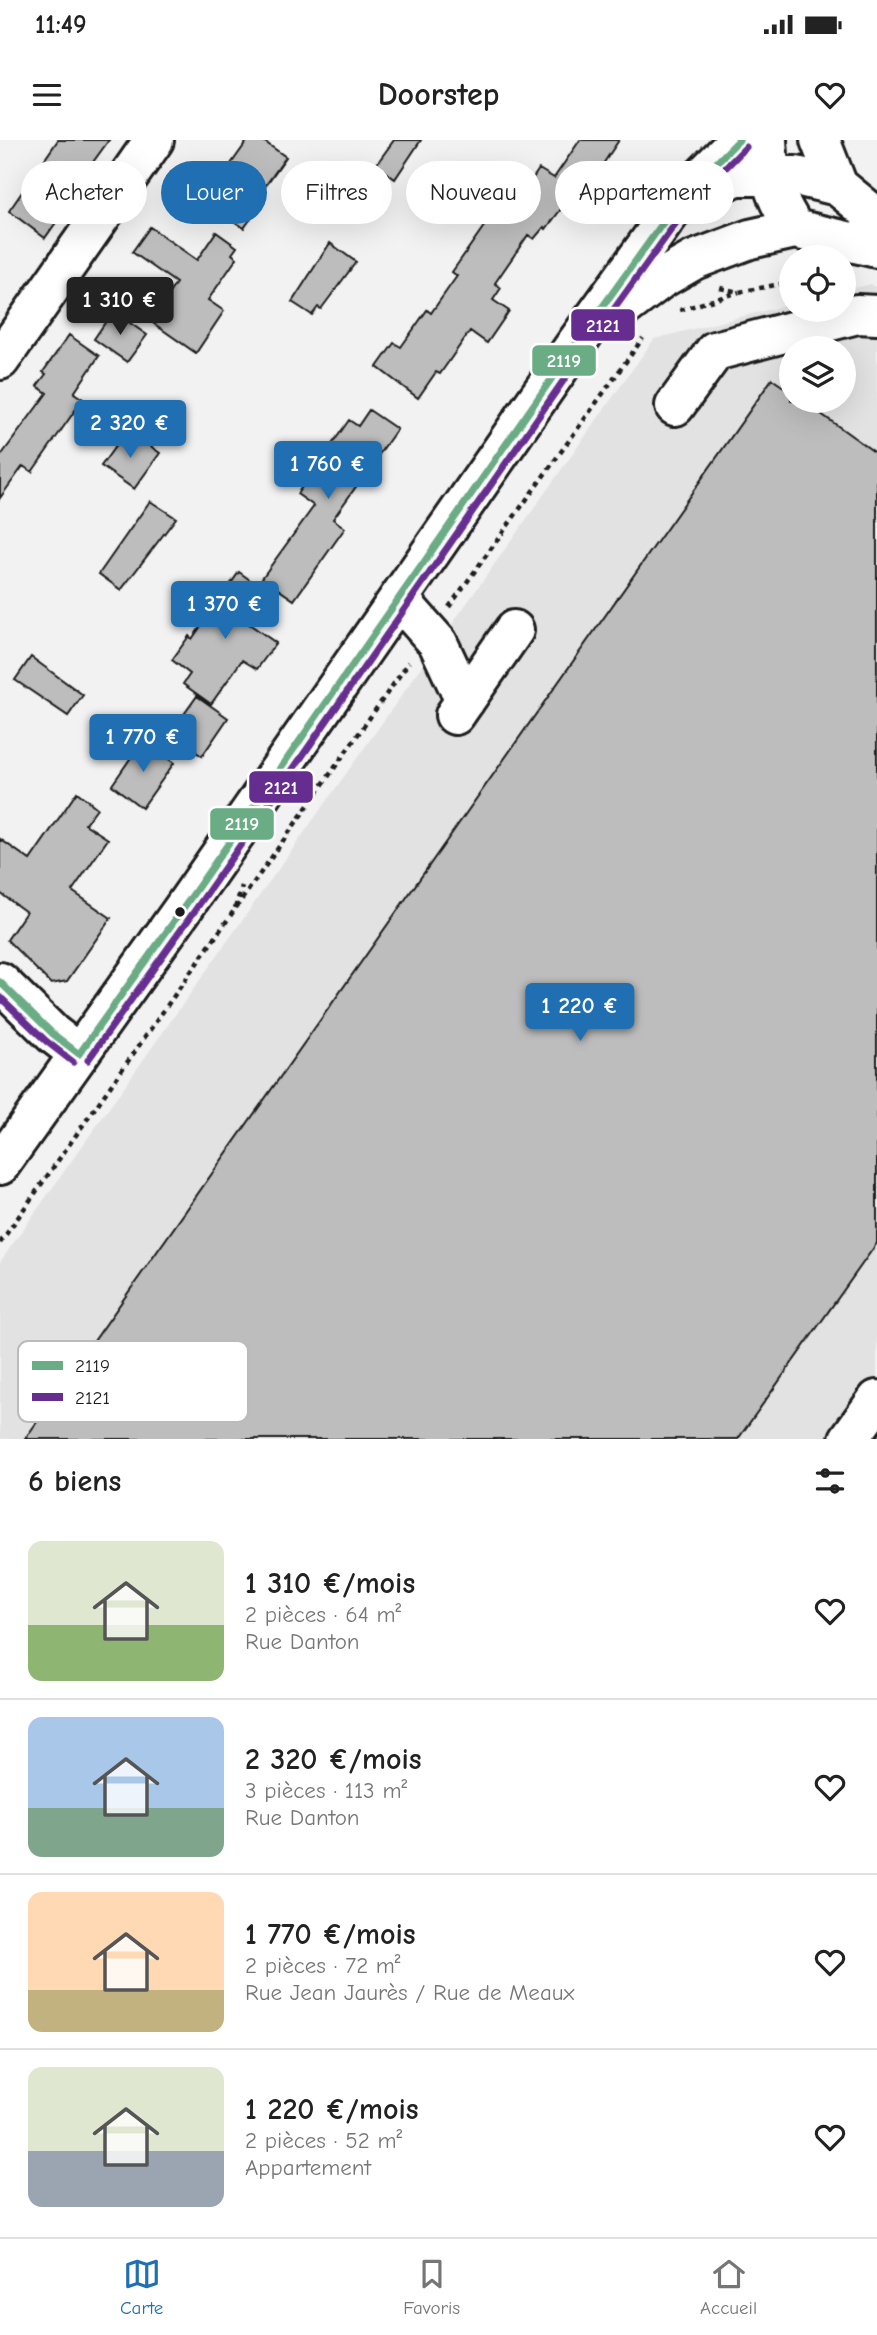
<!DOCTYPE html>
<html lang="fr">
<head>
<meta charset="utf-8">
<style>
  body { margin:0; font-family:"Comic Neue",sans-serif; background:#f6f6f6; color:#222; height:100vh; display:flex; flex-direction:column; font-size:26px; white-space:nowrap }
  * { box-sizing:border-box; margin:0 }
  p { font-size:23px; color:#767676 }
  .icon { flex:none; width:38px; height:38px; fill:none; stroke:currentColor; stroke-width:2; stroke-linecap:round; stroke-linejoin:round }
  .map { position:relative; height:1299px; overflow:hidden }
  .sheet { display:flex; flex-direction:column; background:#fff; flex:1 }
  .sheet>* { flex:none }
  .guide { position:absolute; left:21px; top:21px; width:836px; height:63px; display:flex; gap:14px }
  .controls { position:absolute; left:779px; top:105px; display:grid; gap:14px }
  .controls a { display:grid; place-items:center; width:77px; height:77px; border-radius:50%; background:#fff; box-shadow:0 7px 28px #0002; font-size:35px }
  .price { position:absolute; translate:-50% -60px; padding:0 16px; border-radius:7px; background:#1f6fb2; color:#fff; font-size:23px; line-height:46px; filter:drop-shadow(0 2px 4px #0008) }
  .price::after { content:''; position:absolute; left:50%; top:42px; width:21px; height:16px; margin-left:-10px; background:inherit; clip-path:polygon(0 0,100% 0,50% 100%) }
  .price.on { background:#222; color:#fff }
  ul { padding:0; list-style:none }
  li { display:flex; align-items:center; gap:21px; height:175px; padding:0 28px }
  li+li { border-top:2px solid #e0e0e0 }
  li span { display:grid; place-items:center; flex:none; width:196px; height:140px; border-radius:14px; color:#555 }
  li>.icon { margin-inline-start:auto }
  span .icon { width:84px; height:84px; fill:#fffc; stroke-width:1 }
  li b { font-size:30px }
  h2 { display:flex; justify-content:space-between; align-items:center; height:84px; padding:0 28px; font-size:30px }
  .chip { padding:0 24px; border-radius:32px; background:#fff; box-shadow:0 7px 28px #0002; font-size:24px; line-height:63px }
  .chip.on { background:#1f6fb2; color:#fff }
  .status { display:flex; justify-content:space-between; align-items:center; height:49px; padding:0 35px; background:#fff; direction:ltr }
  .status svg { height:19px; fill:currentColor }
  header { display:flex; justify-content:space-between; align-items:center; height:91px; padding:0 28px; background:#fff; font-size:32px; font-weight:600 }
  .dock { display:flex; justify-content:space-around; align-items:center; height:98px; border-top:2px solid #e0e0e0; background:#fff; font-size:19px; color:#767676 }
  .dock a { display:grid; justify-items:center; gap:4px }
  .dock .on { color:#1f6fb2 }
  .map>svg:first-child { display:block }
  .built { fill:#e2e2e2; fill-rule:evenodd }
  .building { fill:#bdbdbd; stroke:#1c1c1c; stroke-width:2 }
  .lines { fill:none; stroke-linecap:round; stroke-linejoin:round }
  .minor-casing { stroke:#1c1c1c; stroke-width:44 }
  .major-casing { stroke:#1c1c1c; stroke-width:44 }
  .path { stroke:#1c1c1c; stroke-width:4.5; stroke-dasharray:5 5; stroke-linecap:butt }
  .minor { stroke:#fff; stroke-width:38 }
  .major { stroke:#fff; stroke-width:38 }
  .bus-1-casing { stroke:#fff; stroke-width:12 }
  .bus-2-casing { stroke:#fff; stroke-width:12 }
  .bus-1 { stroke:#6aac84; stroke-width:7 }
  .bus-2 { stroke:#662d91; stroke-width:7 }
  .bus-dot { fill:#1c1c1c; stroke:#fff; stroke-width:2.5 }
  .key { fill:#fff; stroke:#bbb; stroke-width:2 }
  .key-label { font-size:19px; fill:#1c1c1c }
  .line-badge { stroke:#fff; stroke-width:2.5 }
  .badge-label { font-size:19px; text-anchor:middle; font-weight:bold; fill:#fff }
</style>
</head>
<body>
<div class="status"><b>11:49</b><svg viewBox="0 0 49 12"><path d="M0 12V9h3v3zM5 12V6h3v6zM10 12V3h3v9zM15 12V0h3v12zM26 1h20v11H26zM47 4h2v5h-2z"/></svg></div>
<header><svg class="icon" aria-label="menu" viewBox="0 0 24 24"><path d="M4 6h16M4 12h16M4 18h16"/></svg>Doorstep<svg class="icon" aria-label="heart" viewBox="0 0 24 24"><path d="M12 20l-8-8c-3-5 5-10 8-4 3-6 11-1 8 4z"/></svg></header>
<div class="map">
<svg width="877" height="1299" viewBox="0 0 877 1299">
  <rect width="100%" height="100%" fill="#f2f2f2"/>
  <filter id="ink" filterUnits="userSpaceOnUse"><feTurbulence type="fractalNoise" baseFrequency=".0143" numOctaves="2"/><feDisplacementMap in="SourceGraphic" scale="14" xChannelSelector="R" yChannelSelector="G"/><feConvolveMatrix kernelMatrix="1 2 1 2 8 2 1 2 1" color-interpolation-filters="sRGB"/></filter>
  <g filter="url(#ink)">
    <!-- built -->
    <path class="built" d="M 871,144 L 877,148 L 877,1299 L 0,1299 L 0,1122 L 654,199 L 791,164 L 791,170 L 844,170 L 844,151 ZM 791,208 L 844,208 L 844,261 L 791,261 Z"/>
    <!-- building -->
    <path class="building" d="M 58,0 L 109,0 L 77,44 L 81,47 L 45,98 L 9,71 Z
      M 248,0 L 262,0 L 286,17 L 256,59 L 262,63 L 244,88 L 212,66 L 233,36 L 226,31 Z
      M 394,0 L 421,0 L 395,39 L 376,25 Z
      M 580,0 L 619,0 L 581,57 L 574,52 L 546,89 L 544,87 L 534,99 L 528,95 L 495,143 L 501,148 L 493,160 L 509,171 L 487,203 L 470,191 L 440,234 L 436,232 L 418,258 L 377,227 L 394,203 L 401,207 L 427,170 L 431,173 L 457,136 L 452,132 L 503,59 L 514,66 L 539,29 L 554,38 Z
      M 150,87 L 197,120 L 216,92 L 237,107 L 232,114 L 237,118 L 208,160 L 224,171 L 196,213 L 150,181 L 176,143 L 132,112 Z
      M 330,103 L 356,122 L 321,169 L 318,167 L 312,175 L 292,162 Z
      M 113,171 L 147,195 L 127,222 L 94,199 Z
      M 69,195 L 99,216 L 74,253 L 83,259 L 32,332 L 23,326 L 0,358 L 0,317 L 47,253 L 37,246 L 46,234 L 43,232 Z
      M 772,239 L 791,252 L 791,261 L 803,261 L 877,314 L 877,1103 L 738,1299 L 25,1299 Z
      M 369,270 L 397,289 L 333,379 L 345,388 L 294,460 L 262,438 L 314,366 L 297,354 L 349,280 L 358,286 Z
      M 127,290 L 160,313 L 134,349 L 101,326 Z
      M 150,361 L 176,378 L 121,450 L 99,434 Z
      M 239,432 L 268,453 L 248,483 L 276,503 L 257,529 L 242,520 L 211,564 L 183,544 L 190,534 L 172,520 L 189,496 L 192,499 Z
      M 31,517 L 83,555 L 68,576 L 15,540 Z
      M 197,556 L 228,578 L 202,616 L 170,594 Z
      M 143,600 L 174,623 L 142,668 L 112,645 Z
      M 77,652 L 97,668 L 85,684 L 108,699 L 72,751 L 111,778 L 67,841 L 51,844 L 7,800 L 26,772 L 0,753 L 0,699 L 30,720 Z"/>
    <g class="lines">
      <defs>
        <path id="minor" d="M 0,220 L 154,0
          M 675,266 L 715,211 L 857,174 L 877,175
          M 399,459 L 438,503 L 465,561
          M 455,575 L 514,490
          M 0,842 L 53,894 L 79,914
          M 849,1299 L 877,1260"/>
        <path id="major" d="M 767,0 C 769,41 773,54 795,89
          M 820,0 L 838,46
          M 694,53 L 737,36 L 796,36 L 838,46 L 877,78
          M 607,180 L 661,139 L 694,120 L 750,99 L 795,89 L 877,108
          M 0,1025 L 182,770 L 575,205 L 680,59 L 739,0"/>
      </defs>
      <!-- minor casing -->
      <use href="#minor" class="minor-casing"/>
      <!-- major casing -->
      <use href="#major" class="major-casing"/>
      <!-- path -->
      <path class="path" d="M 720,148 L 739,152 L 791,142
        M 680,170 L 739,152
        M 449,467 L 643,198
        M 235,768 L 242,746
        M 0,1103 L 409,522"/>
      <!-- minor -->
      <use href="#minor" class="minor"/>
      <!-- major -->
      <use href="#major" class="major"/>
      <defs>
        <path id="bus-1" d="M 0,842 L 53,894 L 79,914
          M 79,914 L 182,770 L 575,205 L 680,59 L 739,0"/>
        <path id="bus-2" d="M 0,857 L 46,901 L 73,922
          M 88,920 L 191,776 L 584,211 L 688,66 L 746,7"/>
      </defs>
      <!-- bus-1 casing -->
      <use href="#bus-1" class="bus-1-casing"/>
      <!-- bus-2 casing -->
      <use href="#bus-2" class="bus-2-casing"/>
      <!-- bus-1 -->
      <use href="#bus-1" class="bus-1"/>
      <!-- bus-2 -->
      <use href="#bus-2" class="bus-2"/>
    </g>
  </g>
  <!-- markers -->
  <circle class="bus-dot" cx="180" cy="772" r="6"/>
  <!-- legend -->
  <rect x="18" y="1201" width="230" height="81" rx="10" class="key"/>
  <rect x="32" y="1221" width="31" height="9" fill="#6aac84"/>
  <rect x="32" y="1253" width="31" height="8" fill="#662d91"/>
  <g class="key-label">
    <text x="75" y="1232">2119</text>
    <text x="75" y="1264">2121</text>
  </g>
  <g class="line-badge">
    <rect x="570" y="168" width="66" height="34" rx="7" fill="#662d91"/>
    <rect x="531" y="204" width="66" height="33" rx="7" fill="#6aac84"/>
    <rect x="248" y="630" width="66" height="34" rx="7" fill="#662d91"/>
    <rect x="209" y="667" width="66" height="34" rx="7" fill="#6aac84"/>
  </g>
  <g class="badge-label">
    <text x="603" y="192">2121</text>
    <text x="564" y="227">2119</text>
    <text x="281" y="654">2121</text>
    <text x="242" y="690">2119</text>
  </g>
</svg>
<div class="controls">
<a><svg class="icon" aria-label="locate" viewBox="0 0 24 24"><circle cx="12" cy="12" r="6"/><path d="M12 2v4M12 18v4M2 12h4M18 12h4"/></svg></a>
<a><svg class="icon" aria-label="layers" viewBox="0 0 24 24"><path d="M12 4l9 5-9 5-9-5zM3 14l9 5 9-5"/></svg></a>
</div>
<b class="price on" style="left:120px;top:197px">1 310 €</b>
<b class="price" style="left:130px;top:320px">2 320 €</b>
<b class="price" style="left:328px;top:361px">1 760 €</b>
<b class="price" style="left:225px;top:501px">1 370 €</b>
<b class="price" style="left:143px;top:634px">1 770 €</b>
<b class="price" style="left:580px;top:903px">1 220 €</b>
<div class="guide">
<a class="chip">Acheter</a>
<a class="chip on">Louer</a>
<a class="chip">Filtres</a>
<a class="chip">Nouveau</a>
<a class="chip">Appartement</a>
</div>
</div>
<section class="sheet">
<h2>6 biens<svg class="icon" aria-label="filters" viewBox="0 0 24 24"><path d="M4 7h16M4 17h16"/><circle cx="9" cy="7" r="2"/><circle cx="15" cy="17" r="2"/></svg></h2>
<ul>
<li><span style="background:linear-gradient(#dfe7d0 60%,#8fb573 0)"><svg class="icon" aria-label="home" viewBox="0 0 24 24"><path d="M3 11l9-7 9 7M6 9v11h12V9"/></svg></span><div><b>1 310 €/mois</b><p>2 pièces · 64 m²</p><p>Rue Danton</p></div><svg class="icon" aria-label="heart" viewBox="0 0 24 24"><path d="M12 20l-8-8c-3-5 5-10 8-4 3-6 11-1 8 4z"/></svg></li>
<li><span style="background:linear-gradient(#a9c7e8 65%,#7fa58c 0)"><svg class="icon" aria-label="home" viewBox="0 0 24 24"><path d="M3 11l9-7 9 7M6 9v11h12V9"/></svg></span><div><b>2 320 €/mois</b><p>3 pièces · 113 m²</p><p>Rue Danton</p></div><svg class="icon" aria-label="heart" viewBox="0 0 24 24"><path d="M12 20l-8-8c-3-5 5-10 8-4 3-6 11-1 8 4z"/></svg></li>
<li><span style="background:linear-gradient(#ffd9b3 70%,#c2b280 0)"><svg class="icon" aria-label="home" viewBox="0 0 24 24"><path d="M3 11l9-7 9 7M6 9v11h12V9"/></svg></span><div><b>1 770 €/mois</b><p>2 pièces · 72 m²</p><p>Rue Jean Jaurès / Rue de Meaux</p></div><svg class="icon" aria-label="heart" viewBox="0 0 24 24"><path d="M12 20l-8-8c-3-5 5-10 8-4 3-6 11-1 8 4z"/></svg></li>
<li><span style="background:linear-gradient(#dfe7d0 60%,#9aa5b1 0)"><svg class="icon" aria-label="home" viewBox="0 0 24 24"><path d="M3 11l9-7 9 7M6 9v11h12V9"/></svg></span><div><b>1 220 €/mois</b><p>2 pièces · 52 m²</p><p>Appartement</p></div><svg class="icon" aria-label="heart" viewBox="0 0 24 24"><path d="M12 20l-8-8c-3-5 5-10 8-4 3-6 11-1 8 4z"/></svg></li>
</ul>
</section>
<nav class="dock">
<a class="on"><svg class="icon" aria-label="map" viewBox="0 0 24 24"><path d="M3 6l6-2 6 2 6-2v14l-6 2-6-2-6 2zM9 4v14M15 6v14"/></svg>Carte</a>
<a><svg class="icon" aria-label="saved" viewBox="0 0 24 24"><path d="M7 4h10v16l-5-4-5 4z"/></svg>Favoris</a>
<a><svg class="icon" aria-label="home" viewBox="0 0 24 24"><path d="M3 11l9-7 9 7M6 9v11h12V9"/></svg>Accueil</a>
</nav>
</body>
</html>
